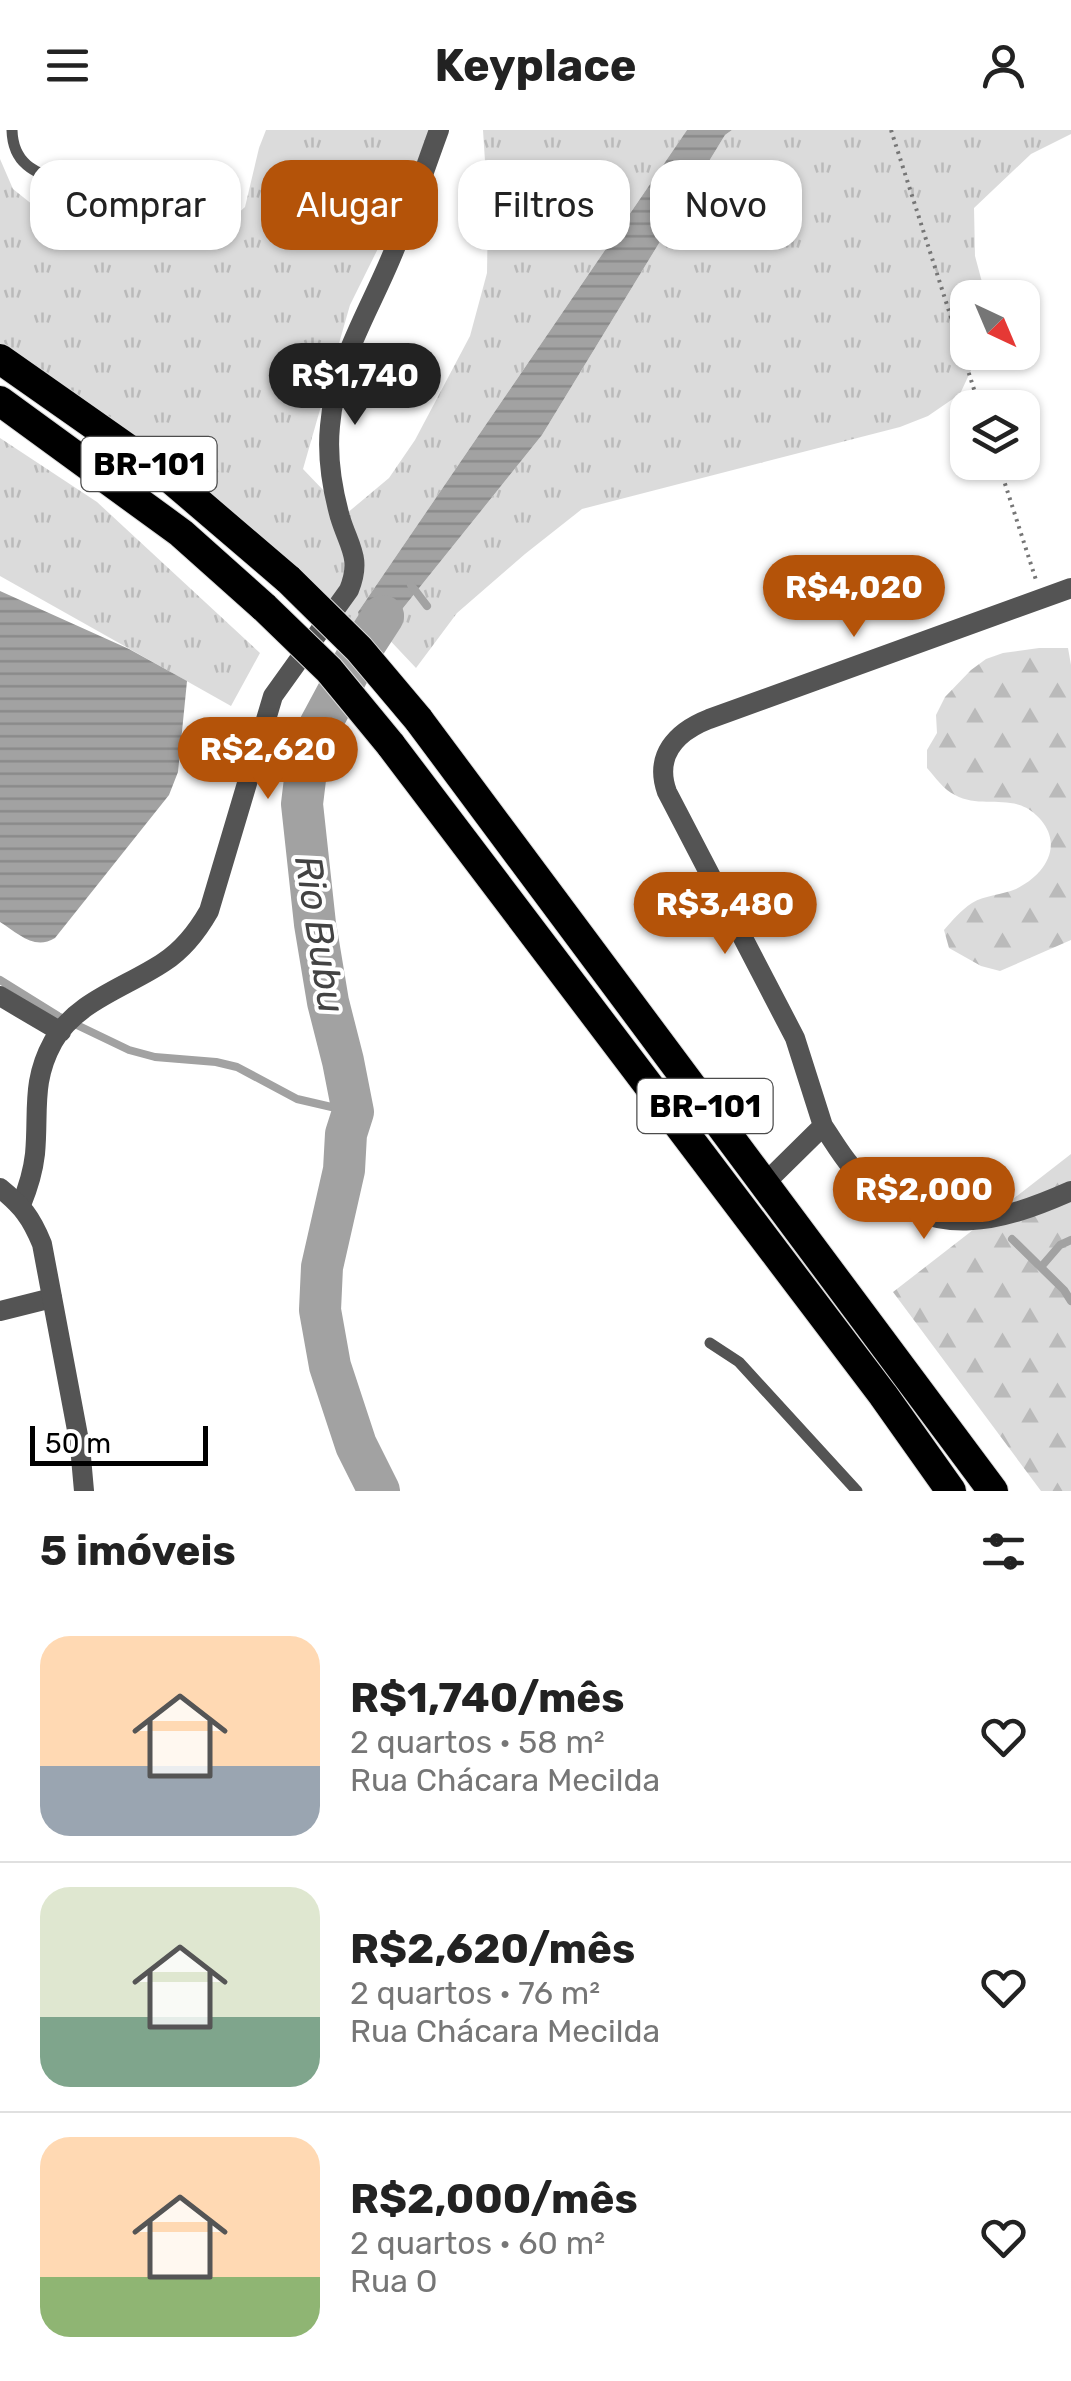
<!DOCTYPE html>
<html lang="pt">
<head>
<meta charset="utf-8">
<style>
  body { margin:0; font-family:Rubik,sans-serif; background:#f2f2f2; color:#222; height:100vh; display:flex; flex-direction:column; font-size:38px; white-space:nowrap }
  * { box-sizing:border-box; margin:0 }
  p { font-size:32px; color:#767676 }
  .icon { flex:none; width:55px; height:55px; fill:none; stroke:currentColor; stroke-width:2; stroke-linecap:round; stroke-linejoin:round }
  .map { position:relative; height:1361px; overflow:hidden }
  .side { display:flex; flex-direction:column; background:#fff; flex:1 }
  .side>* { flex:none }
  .guide { position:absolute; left:30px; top:30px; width:1012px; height:90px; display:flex; gap:20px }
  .needle { width:65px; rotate:136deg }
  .tools { position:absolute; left:950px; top:150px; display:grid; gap:20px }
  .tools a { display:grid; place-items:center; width:90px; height:90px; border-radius:20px; background:#fff; box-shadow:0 2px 8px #0004; font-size:50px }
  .scale { position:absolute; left:30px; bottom:25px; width:178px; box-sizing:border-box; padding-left:10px; border:5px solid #000; border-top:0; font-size:28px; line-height:35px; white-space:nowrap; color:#000; -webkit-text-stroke:8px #fff; paint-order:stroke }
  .price { position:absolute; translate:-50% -85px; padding:0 22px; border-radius:35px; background:#b45309; color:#fff; font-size:32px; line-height:65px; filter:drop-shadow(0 2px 5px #0008) }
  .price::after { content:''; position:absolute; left:50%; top:60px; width:30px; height:22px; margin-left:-15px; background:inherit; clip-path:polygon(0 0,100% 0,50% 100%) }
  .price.active { background:#222; color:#fff }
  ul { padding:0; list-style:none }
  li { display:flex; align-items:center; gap:30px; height:250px; padding:0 40px }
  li+li { border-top:2px solid #e0e0e0 }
  li span { display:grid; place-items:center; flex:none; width:280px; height:200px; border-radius:30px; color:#555 }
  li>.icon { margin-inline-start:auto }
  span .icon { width:120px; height:120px; fill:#fffc; stroke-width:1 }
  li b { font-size:42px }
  h2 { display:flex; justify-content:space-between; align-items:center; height:120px; padding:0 40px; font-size:42px }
  .pill { padding:0 35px; border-radius:30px; background:#fff; box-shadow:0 2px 8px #0004; font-size:35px; line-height:90px }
  .pill.active { background:#b45309; color:#fff }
  header { display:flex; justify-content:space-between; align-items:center; height:130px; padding:0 40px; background:#fff; font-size:45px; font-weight:700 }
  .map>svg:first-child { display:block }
  .grass { fill:url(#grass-tufts) }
  .forest { fill:url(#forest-firs) }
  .water { fill:url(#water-rules) }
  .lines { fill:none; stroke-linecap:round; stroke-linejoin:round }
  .stream { stroke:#a2a2a2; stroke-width:8 }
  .river { stroke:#a2a2a2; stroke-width:42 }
  .motorway-casing { stroke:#dbdbdb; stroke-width:32 }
  .path { stroke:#767676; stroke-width:4; stroke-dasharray:2.5 5; stroke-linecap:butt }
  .service { stroke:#545454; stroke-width:11 }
  .minor { stroke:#545454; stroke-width:20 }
  .tertiary { stroke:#545454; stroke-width:20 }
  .motorway { stroke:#000; stroke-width:30 }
  .motorway-bridge-casing { stroke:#dbdbdb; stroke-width:32; stroke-linecap:butt }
  .motorway-bridge { stroke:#000; stroke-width:30 }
  .labels { text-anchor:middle; stroke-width:8; stroke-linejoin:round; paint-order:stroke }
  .shield { fill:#fff; stroke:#4c4c4c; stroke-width:2.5 }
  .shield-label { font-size:32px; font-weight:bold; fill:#000 }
  .water-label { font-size:38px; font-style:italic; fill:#434343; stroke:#fff }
</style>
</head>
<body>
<header><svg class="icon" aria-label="menu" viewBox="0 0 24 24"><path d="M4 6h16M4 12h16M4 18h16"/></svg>Keyplace<svg class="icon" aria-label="person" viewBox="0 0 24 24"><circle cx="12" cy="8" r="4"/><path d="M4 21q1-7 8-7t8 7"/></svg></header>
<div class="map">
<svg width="1071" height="1361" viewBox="0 0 1071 1361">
  <defs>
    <pattern id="grass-tufts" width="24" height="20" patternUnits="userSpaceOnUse" patternTransform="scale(2.5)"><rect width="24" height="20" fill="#dbdbdb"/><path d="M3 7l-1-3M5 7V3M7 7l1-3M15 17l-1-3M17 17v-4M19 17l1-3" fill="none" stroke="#bababa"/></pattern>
    <pattern id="forest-firs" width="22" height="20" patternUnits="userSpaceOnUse" patternTransform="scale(2.5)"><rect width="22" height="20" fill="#dbdbdb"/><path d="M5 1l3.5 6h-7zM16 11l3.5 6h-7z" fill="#bababa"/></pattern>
    <pattern id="water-rules" width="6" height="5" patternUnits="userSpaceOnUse" patternTransform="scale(2.5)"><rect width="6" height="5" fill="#a2a2a2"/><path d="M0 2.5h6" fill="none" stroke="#8a8a8a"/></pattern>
  </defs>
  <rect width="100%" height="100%" fill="#fff"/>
  <!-- grass -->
  <path class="grass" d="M 266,0 L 429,0 L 407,60 L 350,175 L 303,339 L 346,384 L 389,348 L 415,310 L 470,206 L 487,143 L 488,78 L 483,0 L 687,0 L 358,482 L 362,509 L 28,231 L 0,213 L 0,29 L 13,59 L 43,83 L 153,111 L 200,105 L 224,96 L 245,77 L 259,18 Z
    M 732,0 L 1071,0 L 1071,4 L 1031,24 L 974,78 L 975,126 L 986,167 L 968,168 L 968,222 L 979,223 L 960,264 L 928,286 L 900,297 L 582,379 L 525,424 L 457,483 L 416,538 L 383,503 L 542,305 L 725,5 Z
    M 0,308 L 97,372 L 260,523 L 231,576 L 0,446 Z"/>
  <!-- forest -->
  <path class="forest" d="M 1039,518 L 1068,518 L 1071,535 L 1071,810 L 1000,841 L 981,836 L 949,818 L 944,800 C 952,791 961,780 972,773 C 985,765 1002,765 1016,759 C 1037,749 1057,728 1049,704 C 1047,697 1041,689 1036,685 C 1012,662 982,680 955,665 C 944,660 935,647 927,638 L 927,620 L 937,603 L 936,585 L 945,567 L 971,540 L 986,529 L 1003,523 Z
    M 1071,1024 L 1071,1361 L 1041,1361 L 893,1162 Z"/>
  <!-- water -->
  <path class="water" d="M 687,0 L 732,0 L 725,5 L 542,305 L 383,503 L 362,509 L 358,482 Z
    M 0,461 L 129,519 L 187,551 L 178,642 L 169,665 L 55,808 C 34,821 18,803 0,792 Z"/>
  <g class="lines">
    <!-- stream -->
    <path class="stream" d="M 411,455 L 427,476
      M 0,850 L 58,886 L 129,920 L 155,927 L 216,932 L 237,937 L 297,969 L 353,982
      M 1012,1109 L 1064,1160 L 1071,1171
      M 1041,1137 L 1060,1115 L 1071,1110"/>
    <!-- river -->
    <path class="river" d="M 379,1361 L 356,1315 L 330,1236 L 320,1180 L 322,1137 L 344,1040 L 346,1004 L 353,982 L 343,931 L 328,872 L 315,794 L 302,674 L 306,641 L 316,603 L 359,523 L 383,486"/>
    <defs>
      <path id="motorway" d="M 0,229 L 171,349 L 289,450
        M 0,271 L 181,403 L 265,478
        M 418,589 L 993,1361
        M 390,614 L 883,1265 L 951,1361"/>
    </defs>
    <!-- motorway casing -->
    <use href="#motorway" class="motorway-casing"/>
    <!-- path -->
    <path class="path" d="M 891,0 L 980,278
      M 998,332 L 1036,450"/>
    <!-- service -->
    <path class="service" d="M 12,0 C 13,40 43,44 74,57
      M 710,1213 L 739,1232 L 857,1361"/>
    <!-- minor -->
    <path class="minor" d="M 0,866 L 61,902
      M 823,996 C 832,1009 840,1023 850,1035 C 857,1043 866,1049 874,1056 C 937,1110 1001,1092 1071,1061
      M 763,1055 L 823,996 L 795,908 L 667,662 C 654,626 676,602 709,589 L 1071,458
      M 21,1075 C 28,1058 33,1042 35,1024 C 39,981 31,952 53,912 C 76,871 127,857 164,832 C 184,819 197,802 209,781 L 273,566 L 349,460 C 362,428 349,417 340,387 C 332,358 327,326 330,296 C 335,233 370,180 393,123 C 410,83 424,41 439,0
      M 0,1181 L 52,1168"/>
    <!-- tertiary -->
    <path class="tertiary" d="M 0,1058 C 22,1076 31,1087 42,1114 L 80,1316 L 84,1361"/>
    <!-- motorway -->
    <use href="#motorway" class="motorway"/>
    <defs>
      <path id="motorway-bridge" d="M 289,450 L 359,519 L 418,589
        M 265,478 L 329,540 L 390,614"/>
    </defs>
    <!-- motorway-bridge casing -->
    <use href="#motorway-bridge" class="motorway-bridge-casing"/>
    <!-- motorway-bridge -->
    <use href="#motorway-bridge" class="motorway-bridge"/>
  </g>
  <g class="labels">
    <!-- shield labels -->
    <g class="shield">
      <rect x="81.5" y="307" width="135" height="54" rx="8"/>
      <rect x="637.5" y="949" width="135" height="54" rx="8"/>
    </g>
    <g class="shield-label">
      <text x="149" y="345">BR-101</text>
      <text x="705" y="987">BR-101</text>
    </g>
    <!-- water labels -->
    <g class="water-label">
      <text transform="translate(320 804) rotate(81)" y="13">Rio Bubu</text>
    </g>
  </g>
</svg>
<div class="tools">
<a><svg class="needle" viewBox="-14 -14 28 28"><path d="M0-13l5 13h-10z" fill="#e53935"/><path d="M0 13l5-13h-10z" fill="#767676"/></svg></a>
<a><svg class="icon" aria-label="layers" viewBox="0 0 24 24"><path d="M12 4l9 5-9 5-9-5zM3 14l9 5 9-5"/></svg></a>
</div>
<div class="scale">50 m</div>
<b class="price active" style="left:355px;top:298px">R$1,740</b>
<b class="price" style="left:854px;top:510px">R$4,020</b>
<b class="price" style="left:268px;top:672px">R$2,620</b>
<b class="price" style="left:725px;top:827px">R$3,480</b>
<b class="price" style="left:924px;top:1112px">R$2,000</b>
<div class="guide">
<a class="pill">Comprar</a>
<a class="pill active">Alugar</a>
<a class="pill">Filtros</a>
<a class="pill">Novo</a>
</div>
</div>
<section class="side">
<h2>5 imóveis<svg class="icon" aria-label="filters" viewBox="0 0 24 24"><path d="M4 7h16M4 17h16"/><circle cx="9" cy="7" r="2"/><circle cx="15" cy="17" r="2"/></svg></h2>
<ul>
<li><span style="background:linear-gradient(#ffd9b3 65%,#9aa5b1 0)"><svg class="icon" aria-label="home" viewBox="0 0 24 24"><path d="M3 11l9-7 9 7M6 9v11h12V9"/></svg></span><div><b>R$1,740/mês</b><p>2 quartos · 58 m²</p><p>Rua Chácara Mecilda</p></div><svg class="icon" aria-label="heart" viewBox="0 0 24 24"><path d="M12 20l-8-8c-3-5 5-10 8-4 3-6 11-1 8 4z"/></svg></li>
<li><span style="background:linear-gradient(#dfe7d0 65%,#7fa58c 0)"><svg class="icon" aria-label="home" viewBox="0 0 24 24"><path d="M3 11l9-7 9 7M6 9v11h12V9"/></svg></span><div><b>R$2,620/mês</b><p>2 quartos · 76 m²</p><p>Rua Chácara Mecilda</p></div><svg class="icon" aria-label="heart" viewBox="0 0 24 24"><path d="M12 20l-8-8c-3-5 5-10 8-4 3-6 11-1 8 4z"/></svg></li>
<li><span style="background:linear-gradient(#ffd9b3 70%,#8fb573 0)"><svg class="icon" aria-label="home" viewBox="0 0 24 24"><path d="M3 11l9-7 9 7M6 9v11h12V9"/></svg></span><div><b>R$2,000/mês</b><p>2 quartos · 60 m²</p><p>Rua O</p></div><svg class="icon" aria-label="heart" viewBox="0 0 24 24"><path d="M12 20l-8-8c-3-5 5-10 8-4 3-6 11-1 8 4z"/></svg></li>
</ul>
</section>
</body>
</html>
